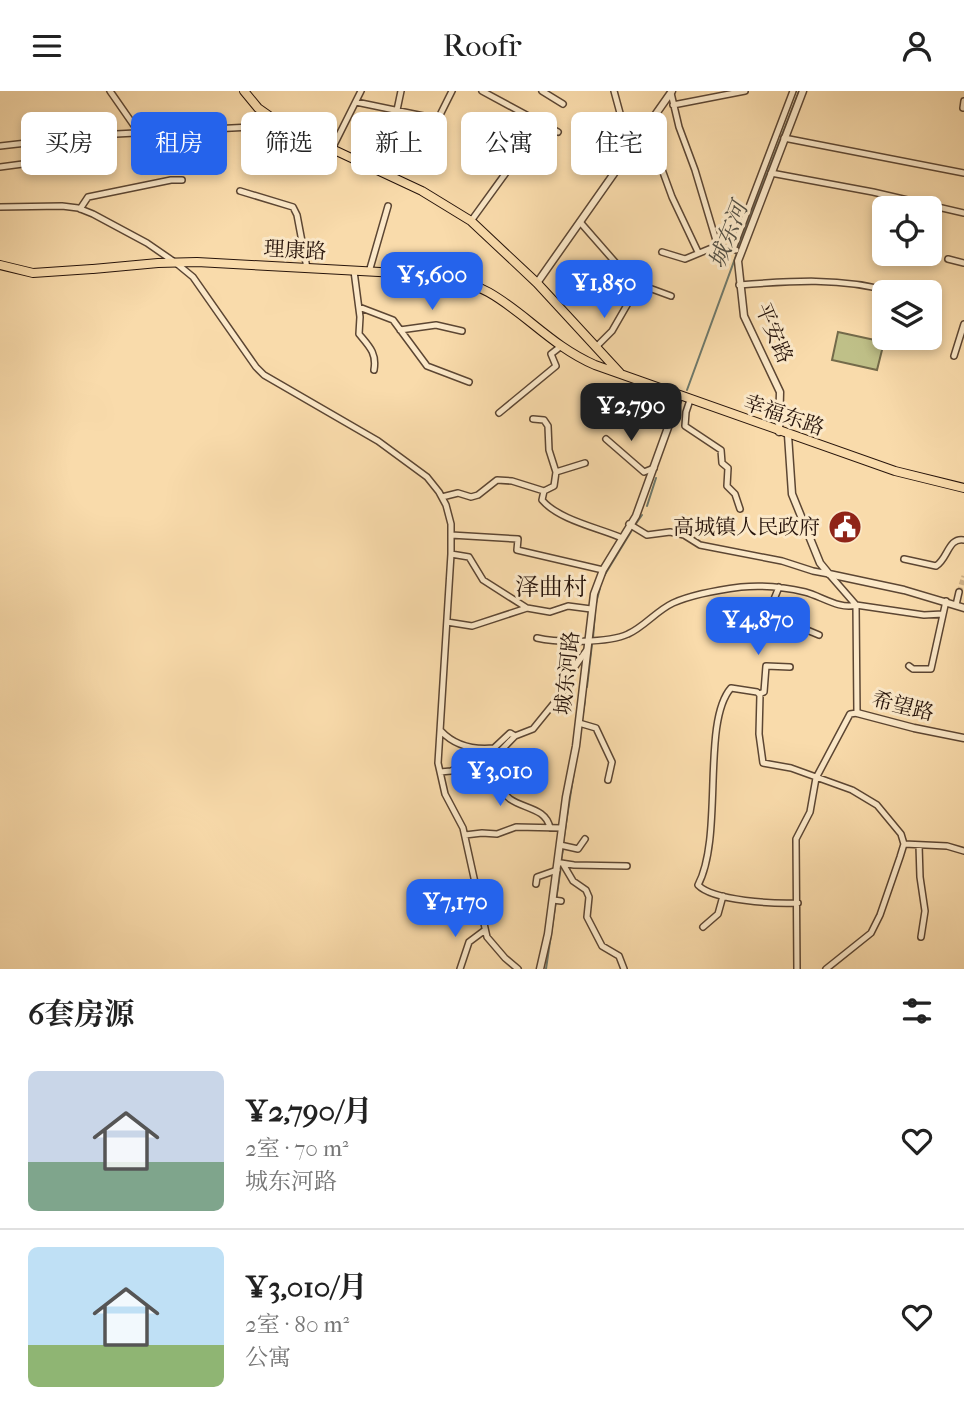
<!DOCTYPE html>
<html lang="zh">
<head>
<meta charset="utf-8">
<style>
  body { margin:0; font-family:"IM FELL French Canon","Noto Serif SC",serif; background:#f2f2f2; color:#222; height:100vh; display:flex; flex-direction:column; font-size:26px; white-space:nowrap }
  * { box-sizing:border-box; margin:0 }
  p { font-size:23px; color:#767676 }
  .icon { flex:none; width:38px; height:38px; fill:none; stroke:currentColor; stroke-width:2; stroke-linecap:round; stroke-linejoin:round }
  .map { position:relative; height:878px; overflow:hidden }
  .details { display:flex; flex-direction:column; background:#fff; flex:1 }
  .details>* { flex:none }
  .top-card { position:absolute; left:21px; top:21px; width:922px; height:63px; display:flex; gap:14px }
  .buttons { position:absolute; left:872px; top:105px; display:grid; gap:14px }
  .buttons a { display:grid; place-items:center; width:70px; height:70px; border-radius:10px; background:#fff; box-shadow:0 4px 10px #0003; font-size:35px }
  .price { position:absolute; translate:-50% -60px; padding:0 16px; border-radius:14px; background:#2563eb; color:#fff; font-size:23px; line-height:46px; filter:drop-shadow(0 2px 4px #0008) }
  .price::after { content:''; position:absolute; left:50%; top:42px; width:21px; height:16px; margin-left:-10px; background:inherit; clip-path:polygon(0 0,100% 0,50% 100%) }
  .price.active { background:#222; color:#fff }
  ul { padding:0; list-style:none }
  li { display:flex; align-items:center; gap:21px; height:175px; padding:0 28px }
  li+li { border-top:2px solid #e0e0e0 }
  li span { display:grid; place-items:center; flex:none; width:196px; height:140px; border-radius:10px; color:#555 }
  li>.icon { margin-inline-start:auto }
  span .icon { width:84px; height:84px; fill:#fffc; stroke-width:1 }
  li b { font-size:30px }
  h2 { display:flex; justify-content:space-between; align-items:center; height:84px; padding:0 28px; font-size:30px }
  .pill { padding:0 24px; border-radius:10px; background:#fff; box-shadow:0 4px 10px #0003; font-size:24px; line-height:63px }
  .pill.active { background:#2563eb; color:#fff }
  header { display:flex; justify-content:space-between; align-items:center; height:91px; padding:0 28px; background:#fff; font-size:32px; font-weight:600 }
  .map>svg:first-child { display:block }
  .green { fill:#bfc088; stroke:#736a4a; stroke-width:2 }
  .lines { fill:none; stroke-linecap:round; stroke-linejoin:round }
  .stream { stroke:#6e786a; stroke-width:2 }
  .minor-tunnel { stroke:#cfb38b; stroke-width:5; stroke-dasharray:5 2.5; stroke-linecap:butt }
  .minor-casing { stroke:#5c4633; stroke-width:8 }
  .tertiary-casing { stroke:#5c4633; stroke-width:9 }
  .primary-casing { stroke:#27140b; stroke-width:10 }
  .minor { stroke:#fbe8c8; stroke-width:5 }
  .tertiary { stroke:#fbe8c8; stroke-width:6 }
  .primary { stroke:#f9dbab; stroke-width:8 }
  .labels { text-anchor:middle; stroke-width:6; stroke-linejoin:round; paint-order:stroke }
  .street-label { font-size:21px; fill:#27140b; stroke:#fbe8c8 }
  .poi-label { font-size:21px; fill:#27140b; stroke:#fbe8c8; text-anchor:end }
  .water-label { font-size:23px; font-style:italic; fill:#514e43; stroke:#fbe8c8 }
  .quarter-label { font-size:24px; fill:#27140b; stroke:#fbe8c8 }
</style>
</head>
<body>
<header><svg class="icon" aria-label="menu" viewBox="0 0 24 24"><path d="M4 6h16M4 12h16M4 18h16"/></svg>Roofr<svg class="icon" aria-label="person" viewBox="0 0 24 24"><circle cx="12" cy="8" r="4"/><path d="M4 21q1-7 8-7t8 7"/></svg></header>
<div class="map">
<svg width="964" height="878" viewBox="0 0 964 878">
  <rect width="100%" height="100%" fill="#f9dbab"/>
  <filter id="stains"><feTurbulence type="fractalNoise" baseFrequency=".00286" numOctaves="4"/><feColorMatrix values="0 0 0 0 .2 0 0 0 0 .09 0 0 0 0 .02 0 0 0 .5 -.17"/></filter>
  <radialGradient id="worn" r=".72"><stop offset=".6" stop-color="#630" stop-opacity="0"/><stop offset="1" stop-color="#630" stop-opacity=".3"/></radialGradient>
  <!-- green -->
  <path class="green" d="M 838,241 L 884,251 L 877,279 L 832,269 Z"/>
  <g class="lines">
    <!-- stream -->
    <path class="stream" d="M 738,157 L 799,0
      M 687,299 L 737,162
      M 647,415 L 656,387
      M 635,434 L 642,424
      M 604,485 L 632,439
      M 596,512 L 600,497
      M 593,547 L 595,521
      M 587,596 L 592,553
      M 563,752 L 585,609
      M 561,770 L 563,758
      M 546,878 L 561,775"/>
    <!-- minor-tunnel -->
    <path class="minor-tunnel" d="M 959,501 L 964,485"/>
    <defs>
      <path id="minor" d="M 110,0 L 135,36 L 136,41
        M 482,0 L 558,41
        M 542,0 L 563,13
        M 614,0 L 620,22 L 639,47
        M 671,2 L 679,36 L 695,79 L 718,156
        M 356,11 L 438,28 L 452,0
        M 673,14 L 745,0
        M 963,17 L 964,10
        M 397,19 L 401,0
        M 643,41 L 656,62 L 672,106 L 698,161
        M 784,47 L 964,82
        M 0,55 L 97,44 L 251,36 L 275,30
        M 332,58 L 361,0
        M 0,76 L 68,67
        M 771,82 L 873,101 L 964,122
        M 240,100 L 293,116 L 297,124 L 307,177
        M 0,116 L 62,115 L 78,117 L 93,123 L 147,152 L 176,172 L 193,186 L 256,276 L 264,284 L 378,350 L 427,386 L 439,401 L 446,414 L 451,433 L 451,463 L 438,672 L 445,703 L 463,737 L 487,846 L 505,867 L 518,878
        M 80,118 L 88,106 L 171,89 L 182,89
        M 471,130 L 521,61 L 529,67
        M 580,131 L 629,187 L 641,194 L 671,205
        M 733,158 L 793,0
        M 662,161 L 685,168 L 714,156 L 736,159
        M 948,168 L 964,172
        M 354,180 L 360,226 L 359,243 C 369,255 377,262 374,279
        M 369,181 L 388,115
        M 739,194 C 790,190 842,186 892,201
        M 359,216 L 393,229 L 427,275 L 469,291
        M 400,239 L 436,234 L 462,240
        M 597,255 L 612,240 L 627,214
        M 954,265 L 964,233
        M 690,309 L 686,321 L 685,335 L 721,359 L 722,372 L 728,377 L 727,395 L 735,403 L 740,418
        M 499,322 L 556,275 L 551,263 L 560,256
        M 533,328 L 544,329 L 548,335 L 549,359 L 556,381
        M 606,348 L 644,381 L 654,377
        M 544,400 L 554,395 L 556,381 L 585,372
        M 442,406 L 458,402 L 471,406 L 478,404 L 497,389 L 512,390 L 544,400 L 542,409 C 559,429 599,437 622,447
        M 629,433 L 647,444 L 670,441 L 684,444 L 700,454 L 782,470 L 813,480 L 829,483 L 856,514 L 857,622 L 850,623 L 816,687 L 810,721 L 796,748 L 797,878
        M 451,444 L 518,448 L 517,459 L 603,479
        M 451,463 L 469,466 L 483,489 L 527,517 L 550,521 L 568,515 L 591,518
        M 904,468 L 936,475 C 948,468 948,446 964,449
        M 779,496 L 770,518 L 771,524 L 819,544
        M 956,514 L 959,501
        M 447,531 L 472,535 L 527,517
        M 537,547 C 558,552 609,552 628,543 C 644,536 656,520 673,512 C 693,503 718,499 741,496 C 762,494 784,496 805,501 C 821,505 840,519 856,514 L 924,524 L 943,523
        M 909,575 L 913,578 L 931,578 L 946,510
        M 759,603 L 764,601 L 766,575 L 790,576
        M 579,632 L 596,637 L 612,671 L 608,689
        M 441,640 C 455,655 474,659 494,657 L 510,642 L 515,645
        M 488,673 C 493,683 500,700 510,708 C 524,718 546,717 550,737
        M 440,681 L 451,680 L 459,676 L 477,678 L 485,676 L 515,645 L 533,638 L 563,601 L 569,584 L 586,560
        M 465,744 L 482,742 L 497,743 L 516,736 L 562,737
        M 904,753 L 947,755 L 964,760
        M 560,754 L 578,758 L 585,748
        M 919,754 L 920,786 L 925,820 L 921,846
        M 561,772 L 574,774 L 627,775
        M 563,773 L 573,790 L 586,799 L 589,806 L 587,826 L 602,855 L 619,865 L 624,878
        M 536,793 L 537,786 L 557,779
        M 553,809 L 561,810
        M 798,812 C 775,813 713,810 698,794 C 724,745 701,631 731,597 L 757,601 L 760,604 L 759,643 L 763,672 L 791,677 L 852,699 L 877,714 L 901,743 L 904,753 L 900,766 L 880,824 L 871,842 L 826,878
        M 703,836 L 718,823 L 723,805
        M 460,878 L 469,851 L 485,839"/>
      <path id="tertiary" d="M 537,192 L 672,0
        M 779,341 L 780,301 L 744,225 L 738,170 L 803,0
        M 788,344 L 792,403 L 820,472 L 829,483 L 904,499 L 964,517
        M 857,622 L 914,637 L 964,647
        M 540,878 L 548,843 L 566,706 L 576,655 L 594,503 L 603,479 L 636,425 L 679,306"/>
      <path id="primary" d="M 244,0 L 258,17 L 285,36 L 422,100 L 471,130 L 537,192 L 620,282
        M 0,174 L 33,182 L 92,178
        M 93,178 L 158,172 L 197,171 L 434,184 C 506,191 533,247 595,274 L 895,380 L 964,397"/>
    </defs>
    <!-- minor casing -->
    <use href="#minor" class="minor-casing"/>
    <!-- tertiary casing -->
    <use href="#tertiary" class="tertiary-casing"/>
    <!-- primary casing -->
    <use href="#primary" class="primary-casing"/>
    <!-- minor -->
    <use href="#minor" class="minor"/>
    <!-- tertiary -->
    <use href="#tertiary" class="tertiary"/>
    <!-- primary -->
    <use href="#primary" class="primary"/>
  </g>
  <!-- icons -->
  <defs>
    <symbol id="civic-disc" viewBox="-11 -11 22 22"><circle r="9.5" fill="#8f2418" stroke="#fbe8c8"/><path d="M-.6-6.5H3V-4.5H.6V-3L4-1V1h2V6H-6V1h2V-1L-.6-3ZM-1.2 2.5V6h2.4V2.5Z" fill="#fff"/></symbol>
  </defs>
  <g fill-rule="evenodd">
    <use href="#civic-disc" x="826" y="417" width="38" height="38"/>
  </g>
  <g class="labels">
    <!-- street labels -->
    <g class="street-label">
      <text transform="translate(295 159) rotate(3)" y="7">理康路</text>
      <text transform="translate(774 242) rotate(67)" y="7">平安路</text>
      <text transform="translate(784 324) rotate(19)" y="7">幸福东路</text>
      <text transform="translate(567 582) rotate(-84)" y="7">城东河路</text>
      <text transform="translate(903 615) rotate(14)" y="7">希望路</text>
    </g>
    <!-- poi labels -->
    <g class="poi-label">
      <text x="820" y="443">高城镇人民政府</text>
    </g>
    <!-- water labels -->
    <g class="water-label">
      <text transform="translate(728 144) rotate(-69)" y="8">城东河</text>
    </g>
    <!-- quarter labels -->
    <g class="quarter-label">
      <text x="551" y="504">泽曲村</text>
    </g>
  </g>
  <rect width="100%" height="100%" filter="url(#stains)"/>
  <rect width="100%" height="100%" fill="url(#worn)"/>
</svg>
<div class="buttons">
<a><svg class="icon" aria-label="locate" viewBox="0 0 24 24"><circle cx="12" cy="12" r="6"/><path d="M12 2v4M12 18v4M2 12h4M18 12h4"/></svg></a>
<a><svg class="icon" aria-label="layers" viewBox="0 0 24 24"><path d="M12 4l9 5-9 5-9-5zM3 14l9 5 9-5"/></svg></a>
</div>
<b class="price" style="left:432px;top:221px">¥5,600</b>
<b class="price" style="left:604px;top:229px">¥1,850</b>
<b class="price active" style="left:631px;top:352px">¥2,790</b>
<b class="price" style="left:758px;top:566px">¥4,870</b>
<b class="price" style="left:500px;top:717px">¥3,010</b>
<b class="price" style="left:455px;top:848px">¥7,170</b>
<div class="top-card">
<a class="pill">买房</a>
<a class="pill active">租房</a>
<a class="pill">筛选</a>
<a class="pill">新上</a>
<a class="pill">公寓</a>
<a class="pill">住宅</a>
</div>
</div>
<section class="details">
<h2>6套房源<svg class="icon" aria-label="filters" viewBox="0 0 24 24"><path d="M4 7h16M4 17h16"/><circle cx="9" cy="7" r="2"/><circle cx="15" cy="17" r="2"/></svg></h2>
<ul>
<li><span style="background:linear-gradient(#c9d6e8 65%,#7fa58c 0)"><svg class="icon" aria-label="home" viewBox="0 0 24 24"><path d="M3 11l9-7 9 7M6 9v11h12V9"/></svg></span><div><b>¥2,790/月</b><p>2室 · 70 m²</p><p>城东河路</p></div><svg class="icon" aria-label="heart" viewBox="0 0 24 24"><path d="M12 20l-8-8c-3-5 5-10 8-4 3-6 11-1 8 4z"/></svg></li>
<li><span style="background:linear-gradient(#bfe0f5 70%,#8fb573 0)"><svg class="icon" aria-label="home" viewBox="0 0 24 24"><path d="M3 11l9-7 9 7M6 9v11h12V9"/></svg></span><div><b>¥3,010/月</b><p>2室 · 80 m²</p><p>公寓</p></div><svg class="icon" aria-label="heart" viewBox="0 0 24 24"><path d="M12 20l-8-8c-3-5 5-10 8-4 3-6 11-1 8 4z"/></svg></li>
</ul>
</section>
</body>
</html>
